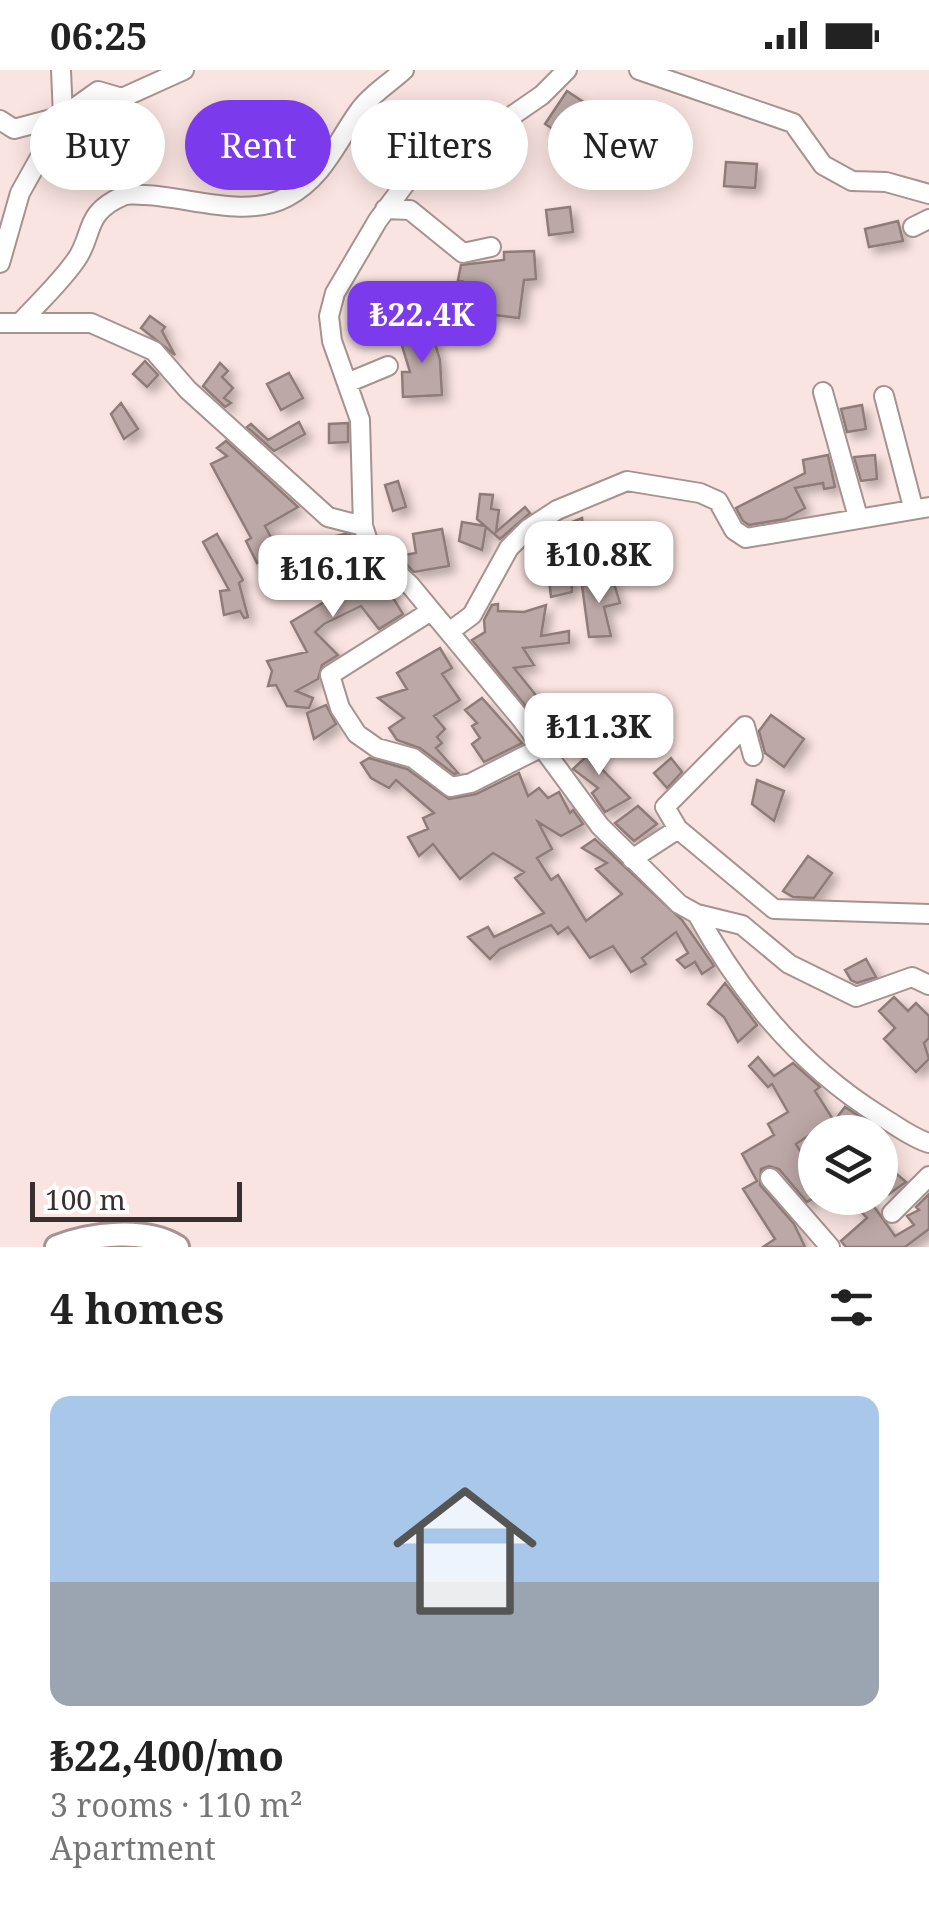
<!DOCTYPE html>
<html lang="en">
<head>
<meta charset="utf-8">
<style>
  body { margin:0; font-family:"Noto Serif",serif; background:#f2f2f2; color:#222; height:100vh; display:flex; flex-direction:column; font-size:38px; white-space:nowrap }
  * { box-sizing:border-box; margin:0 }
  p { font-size:32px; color:#767676 }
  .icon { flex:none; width:55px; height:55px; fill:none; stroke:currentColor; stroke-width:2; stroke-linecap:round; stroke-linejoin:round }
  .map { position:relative; height:1177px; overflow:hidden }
  .panel { display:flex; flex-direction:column; background:#fff; flex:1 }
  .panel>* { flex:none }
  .top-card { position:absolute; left:30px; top:30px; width:870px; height:90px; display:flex; gap:20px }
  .fabs { position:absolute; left:798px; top:1045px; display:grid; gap:20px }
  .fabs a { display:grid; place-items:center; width:100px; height:100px; border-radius:50%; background:#fff; box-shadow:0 5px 25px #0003; font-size:50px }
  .scale { position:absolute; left:30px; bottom:25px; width:212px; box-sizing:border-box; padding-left:10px; border:5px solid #382f2e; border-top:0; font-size:28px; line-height:35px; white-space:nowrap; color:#382f2e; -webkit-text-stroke:8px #fff; paint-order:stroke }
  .price { position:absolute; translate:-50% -85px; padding:0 22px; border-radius:20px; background:#fff; color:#222; font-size:32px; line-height:65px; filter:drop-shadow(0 2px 5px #0008) }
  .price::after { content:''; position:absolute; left:50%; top:60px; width:30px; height:22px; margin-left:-15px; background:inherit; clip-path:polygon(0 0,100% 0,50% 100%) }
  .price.selected { background:#7c3aed; color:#fff }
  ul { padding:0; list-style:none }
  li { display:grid; align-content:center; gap:20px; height:530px; padding:0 50px }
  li+li { border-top:2px solid #e0e0e0 }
  li span { display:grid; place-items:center; height:310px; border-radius:20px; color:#555 }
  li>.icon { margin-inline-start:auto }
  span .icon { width:180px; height:180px; fill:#fffc; stroke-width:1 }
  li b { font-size:42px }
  h2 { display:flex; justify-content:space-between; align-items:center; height:120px; padding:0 50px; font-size:42px }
  .pill { padding:0 35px; border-radius:45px; background:#fff; box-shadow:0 5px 25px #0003; font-size:35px; line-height:90px }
  .pill.selected { background:#7c3aed; color:#fff }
  .status { display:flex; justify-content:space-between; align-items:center; height:70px; padding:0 50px; background:#fff; direction:ltr }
  .status svg { height:28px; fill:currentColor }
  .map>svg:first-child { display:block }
  .building { fill:#bca8a6; stroke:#8f7c79; stroke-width:2.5; filter:url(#shadow) }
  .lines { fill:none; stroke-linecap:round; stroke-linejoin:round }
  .minor-casing { stroke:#a69290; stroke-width:22 }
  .tertiary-casing { stroke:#a69290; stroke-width:28 }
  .minor { stroke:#fff; stroke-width:18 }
  .tertiary { stroke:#fff; stroke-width:22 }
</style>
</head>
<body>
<div class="status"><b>06:25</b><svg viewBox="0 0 49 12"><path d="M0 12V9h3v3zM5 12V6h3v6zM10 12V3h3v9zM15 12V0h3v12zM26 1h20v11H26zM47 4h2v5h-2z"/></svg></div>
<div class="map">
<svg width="929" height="1177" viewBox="0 0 929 1177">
  <defs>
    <filter id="shadow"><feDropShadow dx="6" dy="6" stdDeviation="5" flood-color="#0004"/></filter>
  </defs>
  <rect width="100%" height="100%" fill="#fae4e1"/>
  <!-- building -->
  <path class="building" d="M 567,21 L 644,72 L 622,104 L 545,54 Z
    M 726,92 L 757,94 L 755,118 L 724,116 Z
    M 570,137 L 573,162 L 549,165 L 546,140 Z
    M 898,151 L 903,171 L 869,177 L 865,159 Z
    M 534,181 L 536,209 L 524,210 L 519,248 L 486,244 L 481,268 L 473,266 L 470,258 L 453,254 L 462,211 L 458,210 L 461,195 L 504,190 L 504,182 Z
    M 150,246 L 165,257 L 162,261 L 175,285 L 141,258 Z
    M 431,260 L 440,290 L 442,325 L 403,327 L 402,302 L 410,302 L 400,269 Z
    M 145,291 L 158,305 L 147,317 L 133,304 Z
    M 220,293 L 228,301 L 222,307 L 233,318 L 224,328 L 231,333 L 225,337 L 203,316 Z
    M 289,303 L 303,328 L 281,340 L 267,314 Z
    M 121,333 L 138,359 L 124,369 L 111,344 Z
    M 862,335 L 866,359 L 847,362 L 841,339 Z
    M 299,352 L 305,364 L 274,381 L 247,357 L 251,354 L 268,370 Z
    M 348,353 L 348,372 L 329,373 L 329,354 Z
    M 226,371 L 298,437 L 265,456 L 279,482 L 257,493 L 246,471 L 251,468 L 211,394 L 227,386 L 217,378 Z
    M 828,385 L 835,417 L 824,419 L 823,413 L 795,418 L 805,438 L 785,449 L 749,455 L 743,451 L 736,438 L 805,403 L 803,390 Z
    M 875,385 L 877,409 L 861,411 L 854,387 Z
    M 398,411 L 406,437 L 393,441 L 385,415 Z
    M 480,424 L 493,425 L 491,439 L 499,440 L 496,462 L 525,437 L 530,443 L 500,469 L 486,457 L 482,480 L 459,471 L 462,452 L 485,456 L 477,449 Z
    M 582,448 L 585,470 L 544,476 L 545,463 Z
    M 442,459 L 449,496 L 414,502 L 398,486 L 416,483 L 413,464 Z
    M 217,464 L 243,510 L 239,513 L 248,547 L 244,548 L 240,541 L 224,545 L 220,521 L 229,520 L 203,472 Z
    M 345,464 L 353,466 L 361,485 L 376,500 L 403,544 L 379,559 L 361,536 L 324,554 L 315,562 L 338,585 L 322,595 L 318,609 L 296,621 L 313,628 L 309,638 L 287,636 L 276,615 L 268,616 L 272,601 L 267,591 L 307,582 L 291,552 L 341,522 L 327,480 L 333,477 L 331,467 Z
    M 547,494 L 571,495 L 572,522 L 551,527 Z
    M 612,507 L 620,533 L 604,537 L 611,566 L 589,567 L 582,516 Z
    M 498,534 L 498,541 L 524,542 L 546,535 L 541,566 L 569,561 L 569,573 L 523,578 L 534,595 L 514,598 L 551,644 L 539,652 L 472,570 L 485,562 L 484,550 L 492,535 Z
    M 440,578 L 452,598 L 442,604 L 460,630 L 434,646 L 445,659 L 437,667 L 442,673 L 436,678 L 458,703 L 454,704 L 420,678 L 397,670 L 389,658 L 404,648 L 378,628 L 407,619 L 397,603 Z
    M 482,628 L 522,673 L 484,692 L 472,674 L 480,668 L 472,656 L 477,653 L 465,640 Z
    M 326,635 L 336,654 L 314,669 L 307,643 Z
    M 771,645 L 804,669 L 784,697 L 765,683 L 759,661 Z
    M 586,669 L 601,682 L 594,691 L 630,728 L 605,742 L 592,723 L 598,718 L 573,699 L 586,687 L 575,680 Z
    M 369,688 L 407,699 L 449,729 L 476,724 L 519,703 L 528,726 L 539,718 L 548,728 L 559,722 L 570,743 L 573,740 L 583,754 L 561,766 L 538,752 L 552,779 L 537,788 L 551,810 L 558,805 L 586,851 L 622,824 L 596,799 L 607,793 L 582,778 L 595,769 L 682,850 L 714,896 L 702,904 L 695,892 L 685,898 L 677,890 L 688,883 L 676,862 L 642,888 L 646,894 L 631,902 L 613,876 L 590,888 L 568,857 L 558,864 L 551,855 L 500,879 L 490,889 L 468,867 L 488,857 L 494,867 L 544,843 L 515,808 L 524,802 L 493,783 L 460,809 L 433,774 L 419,786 L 408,767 L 428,759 L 423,748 L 434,743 L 396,710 L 389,718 L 371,708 L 361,693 Z
    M 671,688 L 682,702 L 667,718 L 654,703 Z
    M 757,710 L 784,721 L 774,751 L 752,734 Z
    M 638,736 L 657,754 L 634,771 L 615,753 Z
    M 808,786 L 832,803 L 814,828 L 793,827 L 783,821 Z
    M 866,889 L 876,907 L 857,913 L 851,910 L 845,900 Z
    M 725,913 L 757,955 L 738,972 L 724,947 L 708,934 Z
    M 894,927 L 908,941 L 916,933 L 929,946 L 929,968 L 924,973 L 929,989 L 916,1002 L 884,969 L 895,958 L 879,941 Z
    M 758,987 L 774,1006 L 793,993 L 820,1017 L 815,1021 L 834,1051 L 845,1037 L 883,1062 L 814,1062 L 796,1074 L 815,1105 L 815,1127 L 807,1132 L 779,1099 L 769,1096 L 761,1099 L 760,1115 L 794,1154 L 805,1177 L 763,1177 L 775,1169 L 743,1119 L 757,1111 L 742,1084 L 774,1065 L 768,1054 L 788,1042 L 772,1014 L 768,1017 L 749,996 Z
    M 880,1090 L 906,1112 L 889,1124 L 880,1113 Z
    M 929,1124 L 929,1159 L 905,1177 L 846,1177 L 841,1171 L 867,1148 L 855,1135 L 863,1128 L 868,1128 L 895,1166 L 914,1155 L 907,1146 L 919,1140 L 916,1137 Z"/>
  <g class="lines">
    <defs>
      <path id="minor" d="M 567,0 L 542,25 L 474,72 L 423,90 L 378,150 L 335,223 L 329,246 L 332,271 L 360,350 L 363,456 L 370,477 L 410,515 L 522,650 L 600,756 L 679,834 L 697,844 L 742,855 L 789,894 L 856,927 L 912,907 L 929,915
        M 639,0 L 793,53 L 823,95 L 852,111 L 886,112 L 929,124
        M 0,50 L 14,59 L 63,46 L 98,21 L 122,28 L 184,0
        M 385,139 L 410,140 L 463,183 L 491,177
        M 913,157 L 929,149
        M 0,193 L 20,123 L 63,46 L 61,0
        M 0,253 L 20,253 C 39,232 60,213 76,190 C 94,165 83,143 123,126 C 129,123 138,125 145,125 C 190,127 246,149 287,127 C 324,107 336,73 359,41 C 370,25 390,13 404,0
        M 20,253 L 91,253 L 154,281 L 188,320 L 328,447 L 363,456
        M 347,313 L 388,296
        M 823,322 L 858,447
        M 884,326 L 913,437
        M 431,541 L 330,605 L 340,638 L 357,664 L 377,678 L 413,688 L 451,717 L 471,713 L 542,677
        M 449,562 L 472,545 L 509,478 L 528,459 L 557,440 L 627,411 L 700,423 L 718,431 L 734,460 L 746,468 L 929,437
        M 678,759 L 665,737 L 745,656 L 753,686
        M 632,789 L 678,759 L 774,839 L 929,844
        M 697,844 C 742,926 801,997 882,1047 C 897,1056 912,1068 929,1073
        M 770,1108 L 830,1177
        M 892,1143 L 929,1106"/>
      <path id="tertiary" d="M 57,1177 C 90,1164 145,1157 177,1177"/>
    </defs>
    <!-- minor casing -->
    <use href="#minor" class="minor-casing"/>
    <!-- tertiary casing -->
    <use href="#tertiary" class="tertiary-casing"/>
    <!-- minor -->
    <use href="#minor" class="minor"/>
    <!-- tertiary -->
    <use href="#tertiary" class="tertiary"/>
  </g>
</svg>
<div class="fabs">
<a><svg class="icon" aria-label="layers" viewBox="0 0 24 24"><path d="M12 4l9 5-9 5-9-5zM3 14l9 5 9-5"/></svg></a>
</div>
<div class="scale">100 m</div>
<b class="price selected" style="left:422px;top:296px">₺22.4K</b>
<b class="price" style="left:599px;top:536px">₺10.8K</b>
<b class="price" style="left:333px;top:550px">₺16.1K</b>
<b class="price" style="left:599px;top:708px">₺11.3K</b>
<div class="top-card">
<a class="pill">Buy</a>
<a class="pill selected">Rent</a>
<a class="pill">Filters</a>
<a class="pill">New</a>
</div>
</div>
<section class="panel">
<h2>4 homes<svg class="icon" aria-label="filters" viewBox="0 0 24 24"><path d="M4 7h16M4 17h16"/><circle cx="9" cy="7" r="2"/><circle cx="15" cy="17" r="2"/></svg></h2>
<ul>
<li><span style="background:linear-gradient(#a9c7e8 60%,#9aa5b1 0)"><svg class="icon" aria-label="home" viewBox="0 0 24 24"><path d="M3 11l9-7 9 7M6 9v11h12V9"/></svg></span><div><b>₺22,400/mo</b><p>3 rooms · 110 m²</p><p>Apartment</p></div></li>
</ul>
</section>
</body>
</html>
